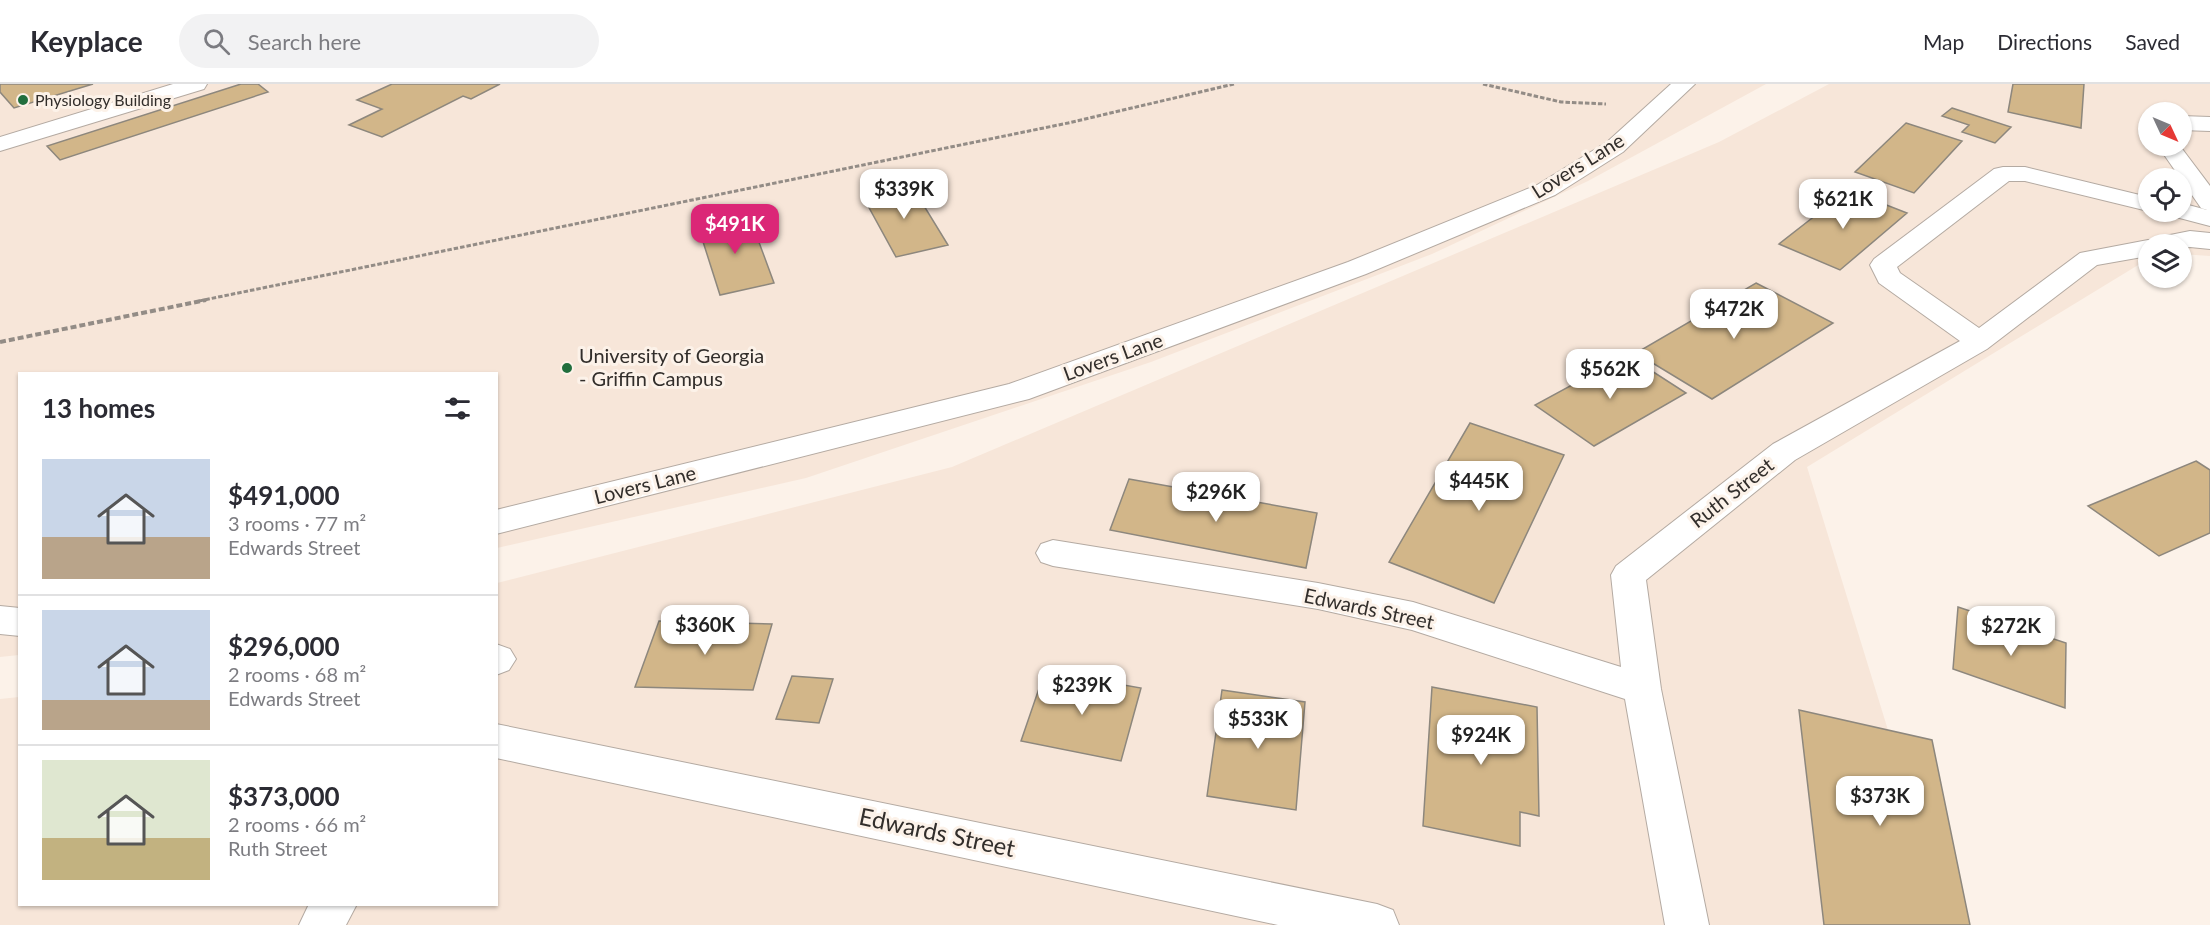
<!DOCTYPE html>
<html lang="en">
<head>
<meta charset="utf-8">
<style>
  body { margin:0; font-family:Lato,sans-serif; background:#f2f2f3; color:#2b2b33; height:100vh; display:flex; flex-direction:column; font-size:22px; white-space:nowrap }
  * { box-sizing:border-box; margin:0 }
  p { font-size:20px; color:#7c7c81 }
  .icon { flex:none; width:33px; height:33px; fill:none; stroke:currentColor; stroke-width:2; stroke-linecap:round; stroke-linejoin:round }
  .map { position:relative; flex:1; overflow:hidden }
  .panel { position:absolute; left:18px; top:288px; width:480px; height:534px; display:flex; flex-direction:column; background:#fff; border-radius:0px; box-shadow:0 2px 4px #0004 }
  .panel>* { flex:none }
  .needle { width:39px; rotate:134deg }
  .controls { position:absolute; left:2138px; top:18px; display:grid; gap:12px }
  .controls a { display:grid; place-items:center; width:54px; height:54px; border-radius:50%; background:#fff; box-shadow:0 2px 4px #0004; font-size:30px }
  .price { position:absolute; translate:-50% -51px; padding:0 14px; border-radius:12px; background:#fff; color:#222; font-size:20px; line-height:39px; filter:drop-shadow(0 2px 3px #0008) }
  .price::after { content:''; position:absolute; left:50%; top:36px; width:18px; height:14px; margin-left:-9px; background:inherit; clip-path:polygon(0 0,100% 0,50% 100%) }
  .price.selected { background:#db2777; color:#fff }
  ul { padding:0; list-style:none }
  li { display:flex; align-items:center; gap:18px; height:150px; padding:0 24px }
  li+li { border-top:2px solid #e1e1e2 }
  li span { display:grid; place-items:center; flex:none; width:168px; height:120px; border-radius:0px; color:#555 }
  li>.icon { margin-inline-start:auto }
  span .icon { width:72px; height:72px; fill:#fffc; stroke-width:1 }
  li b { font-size:26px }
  h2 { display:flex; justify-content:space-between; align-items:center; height:72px; padding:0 24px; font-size:26px }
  header { display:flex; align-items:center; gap:36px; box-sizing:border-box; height:84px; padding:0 30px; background:#fff; border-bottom:2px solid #e1e1e2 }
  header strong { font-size:28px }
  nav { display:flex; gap:33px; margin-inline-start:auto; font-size:21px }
  .search { width:420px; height:54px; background:#f2f2f3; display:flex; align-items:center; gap:15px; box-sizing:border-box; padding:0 21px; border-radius:33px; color:#7c7c81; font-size:22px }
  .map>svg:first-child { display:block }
  .built { fill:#f7e6d9; fill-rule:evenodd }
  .building { fill:#d2b689; stroke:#8d877d; stroke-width:1.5 }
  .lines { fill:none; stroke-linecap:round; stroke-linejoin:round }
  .minor-casing { stroke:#b4aaa2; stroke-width:2 }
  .path-far1 { stroke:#938c86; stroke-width:3; stroke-dasharray:4.5 2; stroke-linecap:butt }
  .path { stroke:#938c86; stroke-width:4; stroke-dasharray:6 3; stroke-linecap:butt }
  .minor { fill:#fff; fill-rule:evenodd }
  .poi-dot { fill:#216e3d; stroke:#fcf2e9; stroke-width:2 }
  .labels { text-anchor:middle; stroke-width:6; stroke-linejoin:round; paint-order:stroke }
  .far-poi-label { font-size:16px; fill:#322e2b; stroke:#fcf2e9; text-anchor:start }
  .street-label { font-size:20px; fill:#322e2b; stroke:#fcf2e9 }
  .poi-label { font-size:20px; fill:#322e2b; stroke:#fcf2e9; text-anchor:start }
  .near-street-label { font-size:24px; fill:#322e2b; stroke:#fcf2e9 }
</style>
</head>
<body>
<header>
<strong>Keyplace</strong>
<div class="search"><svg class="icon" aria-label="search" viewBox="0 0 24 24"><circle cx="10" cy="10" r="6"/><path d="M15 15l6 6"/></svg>Search here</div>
<nav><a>Map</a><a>Directions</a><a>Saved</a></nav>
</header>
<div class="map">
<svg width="2210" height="841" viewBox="0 0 2210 841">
  <rect width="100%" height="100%" fill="#fcf2e9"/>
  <!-- built -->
  <path class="built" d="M 0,0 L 1766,0 L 1588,97 L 1432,170 L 1151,278 L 806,394 L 497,464 L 496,290 L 20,290 L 19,571 L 0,573 Z
    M 1829,0 L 2210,0 L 2210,172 L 2181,170 L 2181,160 L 2148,160 L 2148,175 L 1807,383 L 1948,841 L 0,841 L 0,615 L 19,613 L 20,820 L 496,820 L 497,499 L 952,383 L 1719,58 ZM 2148,28 L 2181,28 L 2181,62 L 2148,62 ZM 2148,94 L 2181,94 L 2181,128 L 2148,128 Z"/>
  <!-- building -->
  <path class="building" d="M 0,0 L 93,0 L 14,24 L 0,8 Z
    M 241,0 L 258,0 L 268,8 L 60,76 L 47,62 Z
    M 392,0 L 500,0 L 471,15 L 463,12 L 382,53 L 349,41 L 382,25 L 357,16 Z
    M 2013,0 L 2084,0 L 2081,44 L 2008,28 Z
    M 1952,24 L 2011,43 L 1995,59 L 1962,48 L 1969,41 L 1942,32 Z
    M 1906,39 L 1962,57 L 1914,109 L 1855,88 Z
    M 910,99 L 948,161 L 896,173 L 861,109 Z
    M 1848,106 L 1907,129 L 1840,186 L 1779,160 Z
    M 749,131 L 774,199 L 720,211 L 698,142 Z
    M 1756,199 L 1833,239 L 1712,315 L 1636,269 Z
    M 1627,271 L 1686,309 L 1594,362 L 1535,321 Z
    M 1470,339 L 1564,371 L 1494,519 L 1389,478 Z
    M 2196,377 L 2210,386 L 2210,449 L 2159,472 L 2088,422 Z
    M 1129,395 L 1317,429 L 1306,484 L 1110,446 Z
    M 1958,523 L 2066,559 L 2065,624 L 1953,585 Z
    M 659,537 L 772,540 L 753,606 L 635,603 Z
    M 1045,587 L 1141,604 L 1121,677 L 1021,657 Z
    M 792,592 L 833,595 L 819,639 L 776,635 Z
    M 1432,603 L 1537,623 L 1539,732 L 1520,728 L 1520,762 L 1423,742 Z
    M 1222,606 L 1305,618 L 1296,726 L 1207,712 Z
    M 1799,626 L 1932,656 L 1970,841 L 1824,841 Z"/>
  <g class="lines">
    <defs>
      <path id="minor" d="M 173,0 L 207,0 L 204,5 L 0,67 L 0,53 Z
        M 1671,0 L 1695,0 L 1623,68 L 1555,111 L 1366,190 L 1029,315 L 496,450 L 496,426 L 1009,300 L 1348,178 L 1537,101 L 1607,58 Z
        M 2181,32 L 2210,33 L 2210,47 L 2181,46 Z
        M 2158,62 L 2180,62 L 2210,102 L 2210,142 L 2172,132 L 2169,128 L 2181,128 L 2181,119 L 2207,126 L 2201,124 Z
        M 2003,83 L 2025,83 L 2148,113 L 2148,127 L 2025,97 L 2009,97 L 1897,183 L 1900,189 L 1979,244 L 2080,169 L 2148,156 L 2153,157 L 2155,154 L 2190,147 L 2210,149 L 2210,165 L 2190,163 L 2181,164 L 2181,160 L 2148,160 L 2148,172 L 2097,181 L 1987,265 L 1795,376 L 1646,496 L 1661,605 L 1709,841 L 1665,841 L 1625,615 L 1412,546 L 1318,525 L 1053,482 L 1041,478 L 1036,469 L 1041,460 L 1053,456 L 1318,499 L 1413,518 L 1621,583 L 1611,491 L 1616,482 L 1773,360 L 1960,257 L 1879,199 L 1870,181 L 1874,175 L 1994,85 Z
        M 0,522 L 20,524 L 20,552 L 0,550 Z
        M 496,560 L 510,565 L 516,575 L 509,586 L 496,591 Z
        M 496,640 L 1377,820 L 1393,826 L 1399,841 L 1278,841 L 496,674 Z
        M 309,820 L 357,820 L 346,841 L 299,841 Z"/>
    </defs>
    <!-- minor casing -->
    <use href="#minor" class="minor-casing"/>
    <!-- path-far1 -->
    <path class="path-far1" d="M 1483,0 L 1561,18 L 1606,20
      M 199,217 L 1068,39 L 1234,0"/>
    <!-- path -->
    <path class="path" d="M 0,258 L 206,216"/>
    <!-- minor -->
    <use href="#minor" class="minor"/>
  </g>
  <!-- markers -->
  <g class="poi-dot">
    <circle cx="23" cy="16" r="6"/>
    <circle cx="567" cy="284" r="6"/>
  </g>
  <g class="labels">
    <!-- far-poi labels -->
    <g class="far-poi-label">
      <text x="35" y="22">Physiology Building</text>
    </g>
    <!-- street labels -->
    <g class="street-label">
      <text transform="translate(1578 82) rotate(-32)" y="7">Lovers Lane</text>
      <text transform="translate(1113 273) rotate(-20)" y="7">Lovers Lane</text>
      <text transform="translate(645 401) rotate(-14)" y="7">Lovers Lane</text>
      <text transform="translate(1732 409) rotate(-38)" y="7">Ruth Street</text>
      <text transform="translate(1369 525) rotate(12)" y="7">Edwards Street</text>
    </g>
    <!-- poi labels -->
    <g class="poi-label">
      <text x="579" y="279">University of Georgia<tspan x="579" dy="23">- Griffin Campus</tspan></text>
    </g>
    <!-- near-street labels -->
    <g class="near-street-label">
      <text transform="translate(937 749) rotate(12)" y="8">Edwards Street</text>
    </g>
  </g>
</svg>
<div class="controls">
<a><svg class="needle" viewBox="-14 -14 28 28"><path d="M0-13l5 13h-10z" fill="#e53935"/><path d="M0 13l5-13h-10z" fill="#7c7c81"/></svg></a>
<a><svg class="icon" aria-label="locate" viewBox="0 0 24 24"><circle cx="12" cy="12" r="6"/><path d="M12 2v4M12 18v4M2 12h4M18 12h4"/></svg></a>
<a><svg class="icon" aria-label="layers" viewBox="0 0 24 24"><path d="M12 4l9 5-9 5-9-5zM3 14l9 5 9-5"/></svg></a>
</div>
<b class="price" style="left:904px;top:136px">$339K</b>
<b class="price" style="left:1843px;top:146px">$621K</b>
<b class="price selected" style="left:735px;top:171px">$491K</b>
<b class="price" style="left:1734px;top:256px">$472K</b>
<b class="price" style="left:1610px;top:316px">$562K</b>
<b class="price" style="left:1479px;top:428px">$445K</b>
<b class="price" style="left:1216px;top:439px">$296K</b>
<b class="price" style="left:705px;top:572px">$360K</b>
<b class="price" style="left:2011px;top:573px">$272K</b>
<b class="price" style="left:1082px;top:632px">$239K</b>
<b class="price" style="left:1258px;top:666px">$533K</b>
<b class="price" style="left:1481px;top:682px">$924K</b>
<b class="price" style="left:1880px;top:743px">$373K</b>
<section class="panel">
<h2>13 homes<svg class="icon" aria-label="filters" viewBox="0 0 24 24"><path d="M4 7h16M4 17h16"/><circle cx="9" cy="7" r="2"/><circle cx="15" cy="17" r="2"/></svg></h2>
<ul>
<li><span style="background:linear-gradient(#c9d6e8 65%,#b9a48a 0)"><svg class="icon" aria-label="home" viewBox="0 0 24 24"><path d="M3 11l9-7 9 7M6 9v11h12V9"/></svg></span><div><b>$491,000</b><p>3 rooms · 77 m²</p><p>Edwards Street</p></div></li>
<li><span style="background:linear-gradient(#c9d6e8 75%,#b9a48a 0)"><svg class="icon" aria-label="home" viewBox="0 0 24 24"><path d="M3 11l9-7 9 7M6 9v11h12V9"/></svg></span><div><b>$296,000</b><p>2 rooms · 68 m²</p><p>Edwards Street</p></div></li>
<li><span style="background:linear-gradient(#dfe7d0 65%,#c2b280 0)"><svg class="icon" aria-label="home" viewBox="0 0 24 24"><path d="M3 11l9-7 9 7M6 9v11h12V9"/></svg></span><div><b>$373,000</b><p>2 rooms · 66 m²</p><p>Ruth Street</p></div></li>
</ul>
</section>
</div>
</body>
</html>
